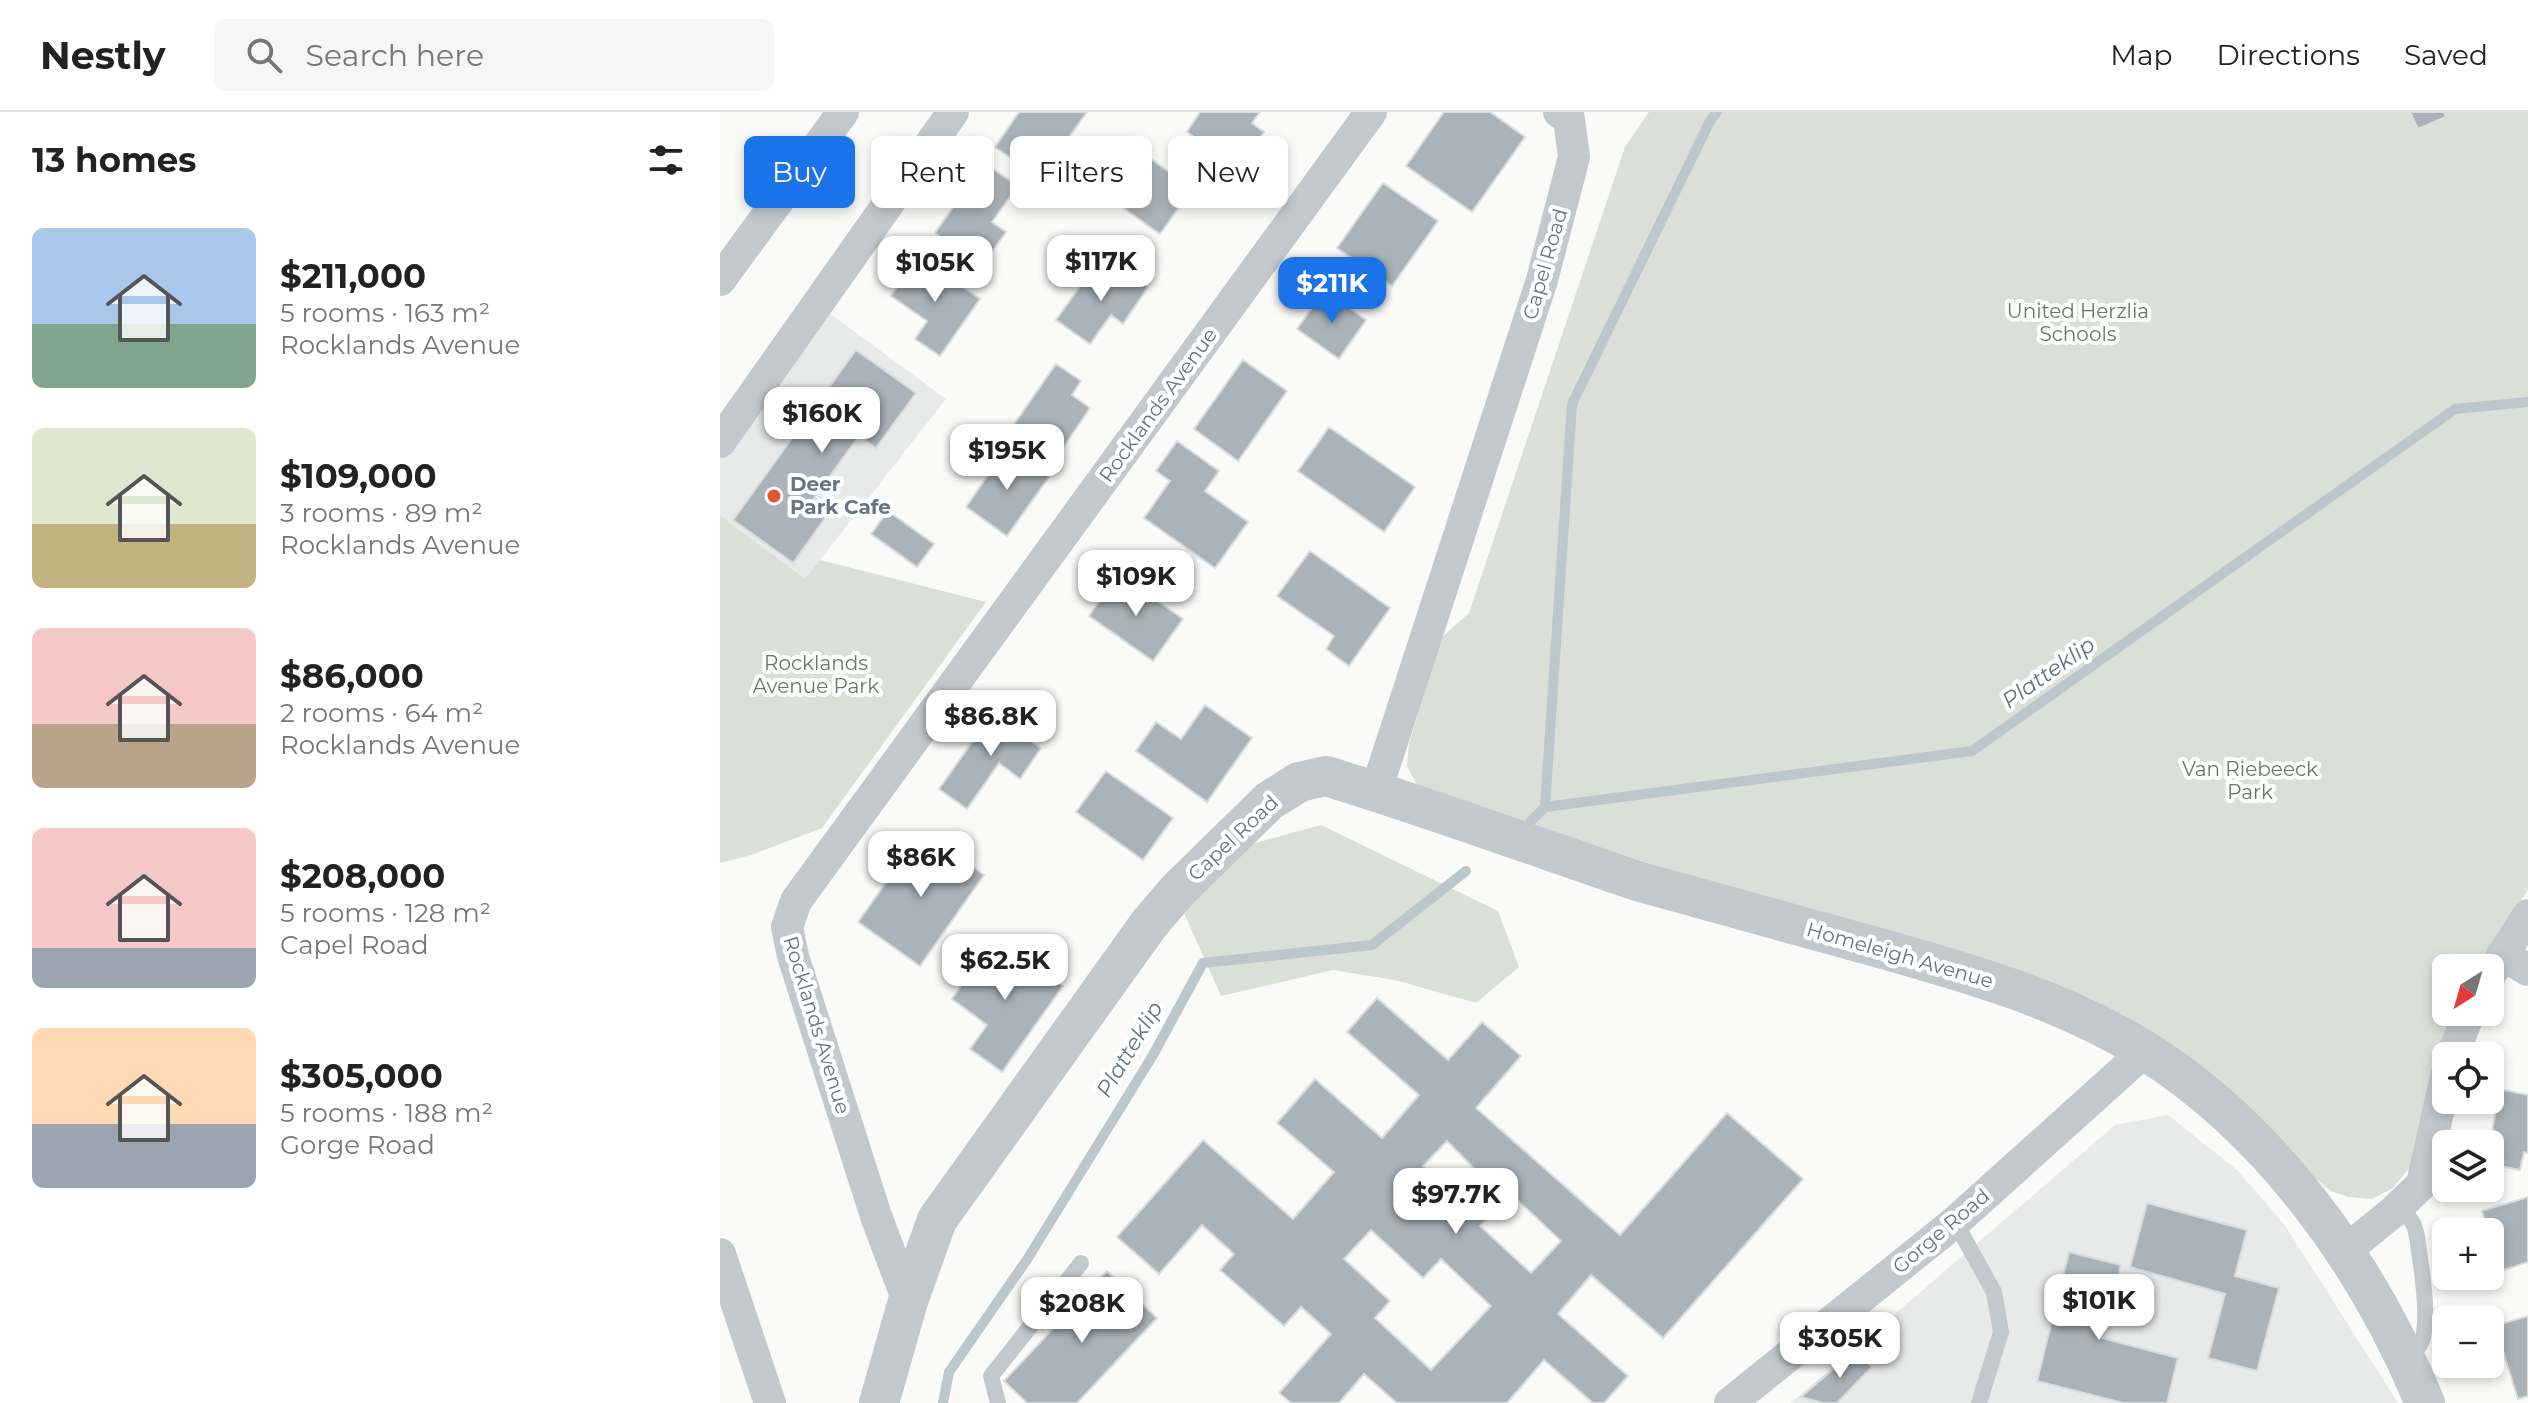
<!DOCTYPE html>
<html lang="en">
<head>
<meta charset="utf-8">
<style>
  body { margin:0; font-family:Montserrat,sans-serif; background:#f6f6f6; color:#222; height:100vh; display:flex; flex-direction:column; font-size:30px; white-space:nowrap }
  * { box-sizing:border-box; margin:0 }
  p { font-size:26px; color:#767676 }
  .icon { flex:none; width:44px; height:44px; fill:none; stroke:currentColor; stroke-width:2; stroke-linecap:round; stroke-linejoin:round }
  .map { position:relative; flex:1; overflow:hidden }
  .details { display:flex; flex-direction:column; background:#fff; width:720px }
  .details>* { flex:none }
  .top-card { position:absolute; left:24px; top:24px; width:760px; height:72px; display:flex; gap:16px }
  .needle { width:52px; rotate:217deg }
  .buttons { position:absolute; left:1712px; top:842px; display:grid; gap:16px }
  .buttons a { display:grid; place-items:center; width:72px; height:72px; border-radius:12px; background:#fff; box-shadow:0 4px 12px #0003; font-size:40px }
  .price { position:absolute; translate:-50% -68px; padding:0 18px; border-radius:16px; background:#fff; color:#222; font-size:26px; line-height:52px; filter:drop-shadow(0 2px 4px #0008) }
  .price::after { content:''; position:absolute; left:50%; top:48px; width:24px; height:18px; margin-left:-12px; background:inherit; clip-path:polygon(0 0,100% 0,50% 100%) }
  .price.current { background:#1a73e8; color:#fff }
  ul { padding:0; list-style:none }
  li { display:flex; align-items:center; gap:24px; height:200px; padding:0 32px }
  li span { display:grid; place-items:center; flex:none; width:224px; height:160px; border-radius:12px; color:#555 }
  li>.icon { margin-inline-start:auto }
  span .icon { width:96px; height:96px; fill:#fffc; stroke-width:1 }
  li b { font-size:34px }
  h2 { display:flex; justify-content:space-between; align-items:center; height:96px; padding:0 32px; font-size:34px }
  .chip { padding:0 28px; border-radius:12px; background:#fff; box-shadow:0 4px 12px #0003; font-size:28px; line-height:72px }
  .chip.current { background:#1a73e8; color:#fff }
  header { display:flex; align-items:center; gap:48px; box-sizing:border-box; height:112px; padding:0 40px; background:#fff; border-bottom:2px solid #e0e0e0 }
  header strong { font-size:38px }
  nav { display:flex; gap:44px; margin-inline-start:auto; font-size:28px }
  .search { width:560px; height:72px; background:#f6f6f6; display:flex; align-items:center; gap:20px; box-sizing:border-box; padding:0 28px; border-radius:12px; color:#767676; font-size:30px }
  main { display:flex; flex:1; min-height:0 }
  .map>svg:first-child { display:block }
  .built { fill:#e8e9e9 }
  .green { fill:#dadfd7 }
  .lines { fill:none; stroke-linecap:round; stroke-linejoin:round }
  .stream { stroke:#bbc7cb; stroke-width:10 }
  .building { fill:#aab3b9; stroke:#dcdcda; stroke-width:2; fill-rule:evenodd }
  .service { stroke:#c3c8cc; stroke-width:16 }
  .minor { stroke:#c3c8cc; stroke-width:32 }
  .tertiary { stroke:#c3c8cc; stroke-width:40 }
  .poi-dot { fill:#e4572e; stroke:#fff; stroke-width:3 }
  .labels { text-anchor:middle; stroke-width:8; stroke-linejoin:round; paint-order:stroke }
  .street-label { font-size:20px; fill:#657683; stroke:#fff }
  .park-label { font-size:20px; fill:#687a64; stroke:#fff }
  .poi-label { font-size:20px; font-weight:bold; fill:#657683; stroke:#fff; text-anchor:start }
  .water-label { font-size:22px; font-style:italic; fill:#60757c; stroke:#fff }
</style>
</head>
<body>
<header>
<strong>Nestly</strong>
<div class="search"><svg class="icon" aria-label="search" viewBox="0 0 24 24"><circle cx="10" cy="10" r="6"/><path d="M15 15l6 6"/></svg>Search here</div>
<nav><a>Map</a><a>Directions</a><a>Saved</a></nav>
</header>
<main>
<section class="details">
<h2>13 homes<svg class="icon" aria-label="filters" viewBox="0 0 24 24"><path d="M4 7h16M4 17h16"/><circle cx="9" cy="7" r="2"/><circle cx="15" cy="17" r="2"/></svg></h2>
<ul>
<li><span style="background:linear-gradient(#a9c7e8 60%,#7fa58c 0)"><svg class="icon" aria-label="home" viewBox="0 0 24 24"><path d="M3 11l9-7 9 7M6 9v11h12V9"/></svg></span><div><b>$211,000</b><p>5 rooms · 163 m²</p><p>Rocklands Avenue</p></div></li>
<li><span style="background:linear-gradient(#dfe7d0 60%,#c2b280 0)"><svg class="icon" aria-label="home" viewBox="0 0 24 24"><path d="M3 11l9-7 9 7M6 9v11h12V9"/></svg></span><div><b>$109,000</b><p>3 rooms · 89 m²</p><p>Rocklands Avenue</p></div></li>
<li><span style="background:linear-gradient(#f6c9c9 60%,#b9a48a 0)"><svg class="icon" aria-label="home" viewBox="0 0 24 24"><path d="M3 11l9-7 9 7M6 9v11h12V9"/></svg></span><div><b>$86,000</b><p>2 rooms · 64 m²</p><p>Rocklands Avenue</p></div></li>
<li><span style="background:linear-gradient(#f6c9c9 75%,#9aa5b1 0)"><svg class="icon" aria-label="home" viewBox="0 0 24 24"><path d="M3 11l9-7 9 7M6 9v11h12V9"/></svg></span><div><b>$208,000</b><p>5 rooms · 128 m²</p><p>Capel Road</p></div></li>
<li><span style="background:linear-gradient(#ffd9b3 60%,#9aa5b1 0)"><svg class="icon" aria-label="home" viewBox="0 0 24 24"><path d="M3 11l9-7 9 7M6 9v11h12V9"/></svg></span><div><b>$305,000</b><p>5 rooms · 188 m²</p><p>Gorge Road</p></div></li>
</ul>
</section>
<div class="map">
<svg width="1808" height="1291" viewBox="0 0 1808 1291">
  <rect width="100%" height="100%" fill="#fafaf8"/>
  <!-- built -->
  <path class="built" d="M 97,192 L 226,287 L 85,467 L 0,403 L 0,330 Z
    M 1448,1003 L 1517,1058 L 1564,1112 L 1678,1291 L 1071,1291 L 1395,1013 Z"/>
  <!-- green -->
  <path class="green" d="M 929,0 L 1808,0 L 1808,778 L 1755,856 L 1726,856 L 1726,900 L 1738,900 L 1707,979 L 1690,1055 L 1673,1076 L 1652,1087 L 1628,1085 L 1611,1079 L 1596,1067 L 1546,1012 L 1461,943 L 1065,794 L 717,684 L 697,673 L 687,654 L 689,632 L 721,526 L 749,501 L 905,35 Z
    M 0,403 L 85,467 L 100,448 L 266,490 L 102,716 L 31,743 L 0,751 Z
    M 601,713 L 778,799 L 799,855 L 756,891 L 675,868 L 613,858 L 501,884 L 463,799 L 517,736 Z"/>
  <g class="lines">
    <!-- stream -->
    <path class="stream" d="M 825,695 L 852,292 L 990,9 L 997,0
      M 811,709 L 825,695 L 1252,639 L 1735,297 L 1808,290
      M 223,1291 L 229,1260 L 308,1146 L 433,943 L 483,851 L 652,833 L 746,759"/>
  </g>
  <!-- building -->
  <path class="building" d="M 299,0 L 367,0 L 320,66 L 275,35 Z
    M 480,0 L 540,0 L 532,11 L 544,20 L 518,56 L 467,20 Z
    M 724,0 L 770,0 L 805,25 L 752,100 L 686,54 Z
    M 1690,0 L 1724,0 L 1726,5 L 1698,17 Z
    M 427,44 L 472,77 L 440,122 L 395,90 Z
    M 264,51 L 298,74 L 272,110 L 286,120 L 262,154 L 215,121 Z
    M 663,71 L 718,109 L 672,174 L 617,136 Z
    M 199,144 L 260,187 L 220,244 L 195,227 L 207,209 L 171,184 Z
    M 374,155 L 397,171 L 405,159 L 428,175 L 403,212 L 391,203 L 370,232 L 336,208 Z
    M 605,178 L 646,208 L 619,247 L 577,217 Z
    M 136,238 L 196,281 L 156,336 L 139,324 L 94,386 L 111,398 L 73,451 L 13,408 Z
    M 523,248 L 567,279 L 518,349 L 474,317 Z
    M 336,252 L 361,269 L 352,283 L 370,296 L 341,339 L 321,326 L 315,335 L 290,318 Z
    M 609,315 L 695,375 L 664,420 L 578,359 Z
    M 457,329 L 499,359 L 485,379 L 528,410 L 495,456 L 424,406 L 450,369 L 436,359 Z
    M 287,336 L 329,365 L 287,424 L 246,395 Z
    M 168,399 L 214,432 L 197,455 L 151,422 Z
    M 590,439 L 670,496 L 629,554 L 606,537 L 614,524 L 557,484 Z
    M 399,462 L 463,507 L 433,549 L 369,504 Z
    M 485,593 L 532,626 L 487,690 L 416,639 L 436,610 L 461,627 Z
    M 272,602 L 284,610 L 290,603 L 314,620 L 309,628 L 321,636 L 300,667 L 279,651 L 247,697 L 219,677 Z
    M 386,659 L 453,706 L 423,748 L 356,700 Z
    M 202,720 L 264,763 L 200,854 L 138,810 Z
    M 275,826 L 343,874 L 282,960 L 250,937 L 267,913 L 232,887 Z
    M 657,886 L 728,948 L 762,910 L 801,944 L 756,996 L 900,1123 L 1007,1001 L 1083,1067 L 943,1226 L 871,1163 L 838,1202 L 908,1264 L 884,1291 L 873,1291 L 824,1248 L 787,1291 L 677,1291 L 644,1262 L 619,1291 L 571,1291 L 559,1281 L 611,1222 L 581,1195 L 564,1214 L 500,1158 L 514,1142 L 482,1113 L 439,1162 L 397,1125 L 483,1028 L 573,1107 L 614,1060 L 557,1011 L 595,967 L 662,1026 L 699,983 L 627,920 ZM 727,1029 L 761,1063 L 736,1087 L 703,1054 ZM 790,1081 L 841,1129 L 811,1161 L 760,1114 ZM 651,1118 L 703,1166 L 721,1147 L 771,1194 L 711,1258 L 655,1206 L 670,1189 L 624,1147 Z
    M 1779,977 L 1808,983 L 1808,1041 L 1804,1040 L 1800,1058 L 1770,1052 L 1770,1033 Z
    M 1808,1085 L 1808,1150 L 1781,1159 L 1762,1099 Z
    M 1427,1091 L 1527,1118 L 1515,1164 L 1559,1176 L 1537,1259 L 1488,1246 L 1505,1182 L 1410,1155 Z
    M 1349,1140 L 1401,1153 L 1382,1226 L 1458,1246 L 1447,1291 L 1403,1291 L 1317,1269 Z
    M 387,1159 L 437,1206 L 357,1291 L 307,1291 L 284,1269 Z
    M 1808,1204 L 1808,1284 L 1798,1287 L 1775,1214 Z
    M 1136,1237 L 1152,1255 L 1117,1291 L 1103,1291 L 1081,1285 Z"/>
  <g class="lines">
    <!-- service -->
    <path class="service" d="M 1681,1093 L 1694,1113 L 1697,1124 C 1700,1149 1712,1212 1700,1233 C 1697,1238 1690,1243 1686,1247
      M 1235,1110 L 1274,1180 L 1281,1220 L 1259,1291
      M 278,1291 L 271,1264 L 361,1151"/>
    <!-- minor -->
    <path class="minor" d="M 0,168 L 123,0
      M 0,330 L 233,0
      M 656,679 L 822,168 L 854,45 L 849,7 L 839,0
      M 1782,842 L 1808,858
      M 1770,863 L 1808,803
      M 1732,944 L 1750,900
      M 1625,1139 L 1673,1100 L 1702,1072 L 1726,964
      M 0,1142 L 50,1291
      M 188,1189 L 156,1104 L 73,844 L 67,815 L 76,789 L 651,0
      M 1010,1291 L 1235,1110 L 1425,939"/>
    <!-- tertiary -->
    <path class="tertiary" d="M 159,1291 L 188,1189 L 217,1108 L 429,812 L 458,778 L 549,689 L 579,670 L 606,664 C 682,687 758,714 833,740 C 864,750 896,763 928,772 C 1000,792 1073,812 1145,832 C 1241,859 1338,885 1424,938 C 1552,1018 1648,1153 1705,1291"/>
  </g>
  <!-- markers -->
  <circle class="poi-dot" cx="54" cy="384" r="8"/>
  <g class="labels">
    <!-- street labels -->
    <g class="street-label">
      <text transform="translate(825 152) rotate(-74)" y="7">Capel Road</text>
      <text transform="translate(438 293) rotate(-54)" y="7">Rocklands Avenue</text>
      <text transform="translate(513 726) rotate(-43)" y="7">Capel Road</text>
      <text transform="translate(1180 843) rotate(16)" y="7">Homeleigh Avenue</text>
      <text transform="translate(97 913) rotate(73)" y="7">Rocklands Avenue</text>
      <text transform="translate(1221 1119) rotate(-40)" y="7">Gorge Road</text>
    </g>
    <!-- park labels -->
    <g class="park-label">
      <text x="1358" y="206">United Herzlia<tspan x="1358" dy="23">Schools</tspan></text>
      <text x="96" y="558">Rocklands<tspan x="96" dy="23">Avenue Park</tspan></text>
      <text x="1530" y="664">Van Riebeeck<tspan x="1530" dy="23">Park</tspan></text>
    </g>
    <!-- poi labels -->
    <g class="poi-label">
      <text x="70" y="379">Deer<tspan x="70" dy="23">Park Cafe</tspan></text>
    </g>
    <!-- water labels -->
    <g class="water-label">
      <text transform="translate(1328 560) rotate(-35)" y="8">Platteklip</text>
      <text transform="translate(409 937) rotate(-59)" y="8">Platteklip</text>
    </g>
  </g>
</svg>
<div class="buttons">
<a><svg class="needle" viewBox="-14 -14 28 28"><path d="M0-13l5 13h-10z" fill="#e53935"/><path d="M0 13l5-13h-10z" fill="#767676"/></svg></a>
<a><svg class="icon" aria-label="locate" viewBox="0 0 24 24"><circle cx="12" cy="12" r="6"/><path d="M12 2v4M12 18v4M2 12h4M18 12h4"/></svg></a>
<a><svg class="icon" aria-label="layers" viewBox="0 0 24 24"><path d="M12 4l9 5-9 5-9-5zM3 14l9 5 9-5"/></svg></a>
<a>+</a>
<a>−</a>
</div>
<b class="price" style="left:381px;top:191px">$117K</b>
<b class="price" style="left:215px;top:192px">$105K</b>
<b class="price current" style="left:612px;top:213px">$211K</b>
<b class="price" style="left:102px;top:343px">$160K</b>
<b class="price" style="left:287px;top:380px">$195K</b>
<b class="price" style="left:416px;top:506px">$109K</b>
<b class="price" style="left:271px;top:646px">$86.8K</b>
<b class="price" style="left:201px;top:787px">$86K</b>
<b class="price" style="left:285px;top:890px">$62.5K</b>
<b class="price" style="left:736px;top:1124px">$97.7K</b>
<b class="price" style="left:1379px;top:1230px">$101K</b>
<b class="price" style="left:362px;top:1233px">$208K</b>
<b class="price" style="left:1120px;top:1268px">$305K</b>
<div class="top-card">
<a class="chip current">Buy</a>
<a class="chip">Rent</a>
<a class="chip">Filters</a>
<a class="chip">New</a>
</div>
</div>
</main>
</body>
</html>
